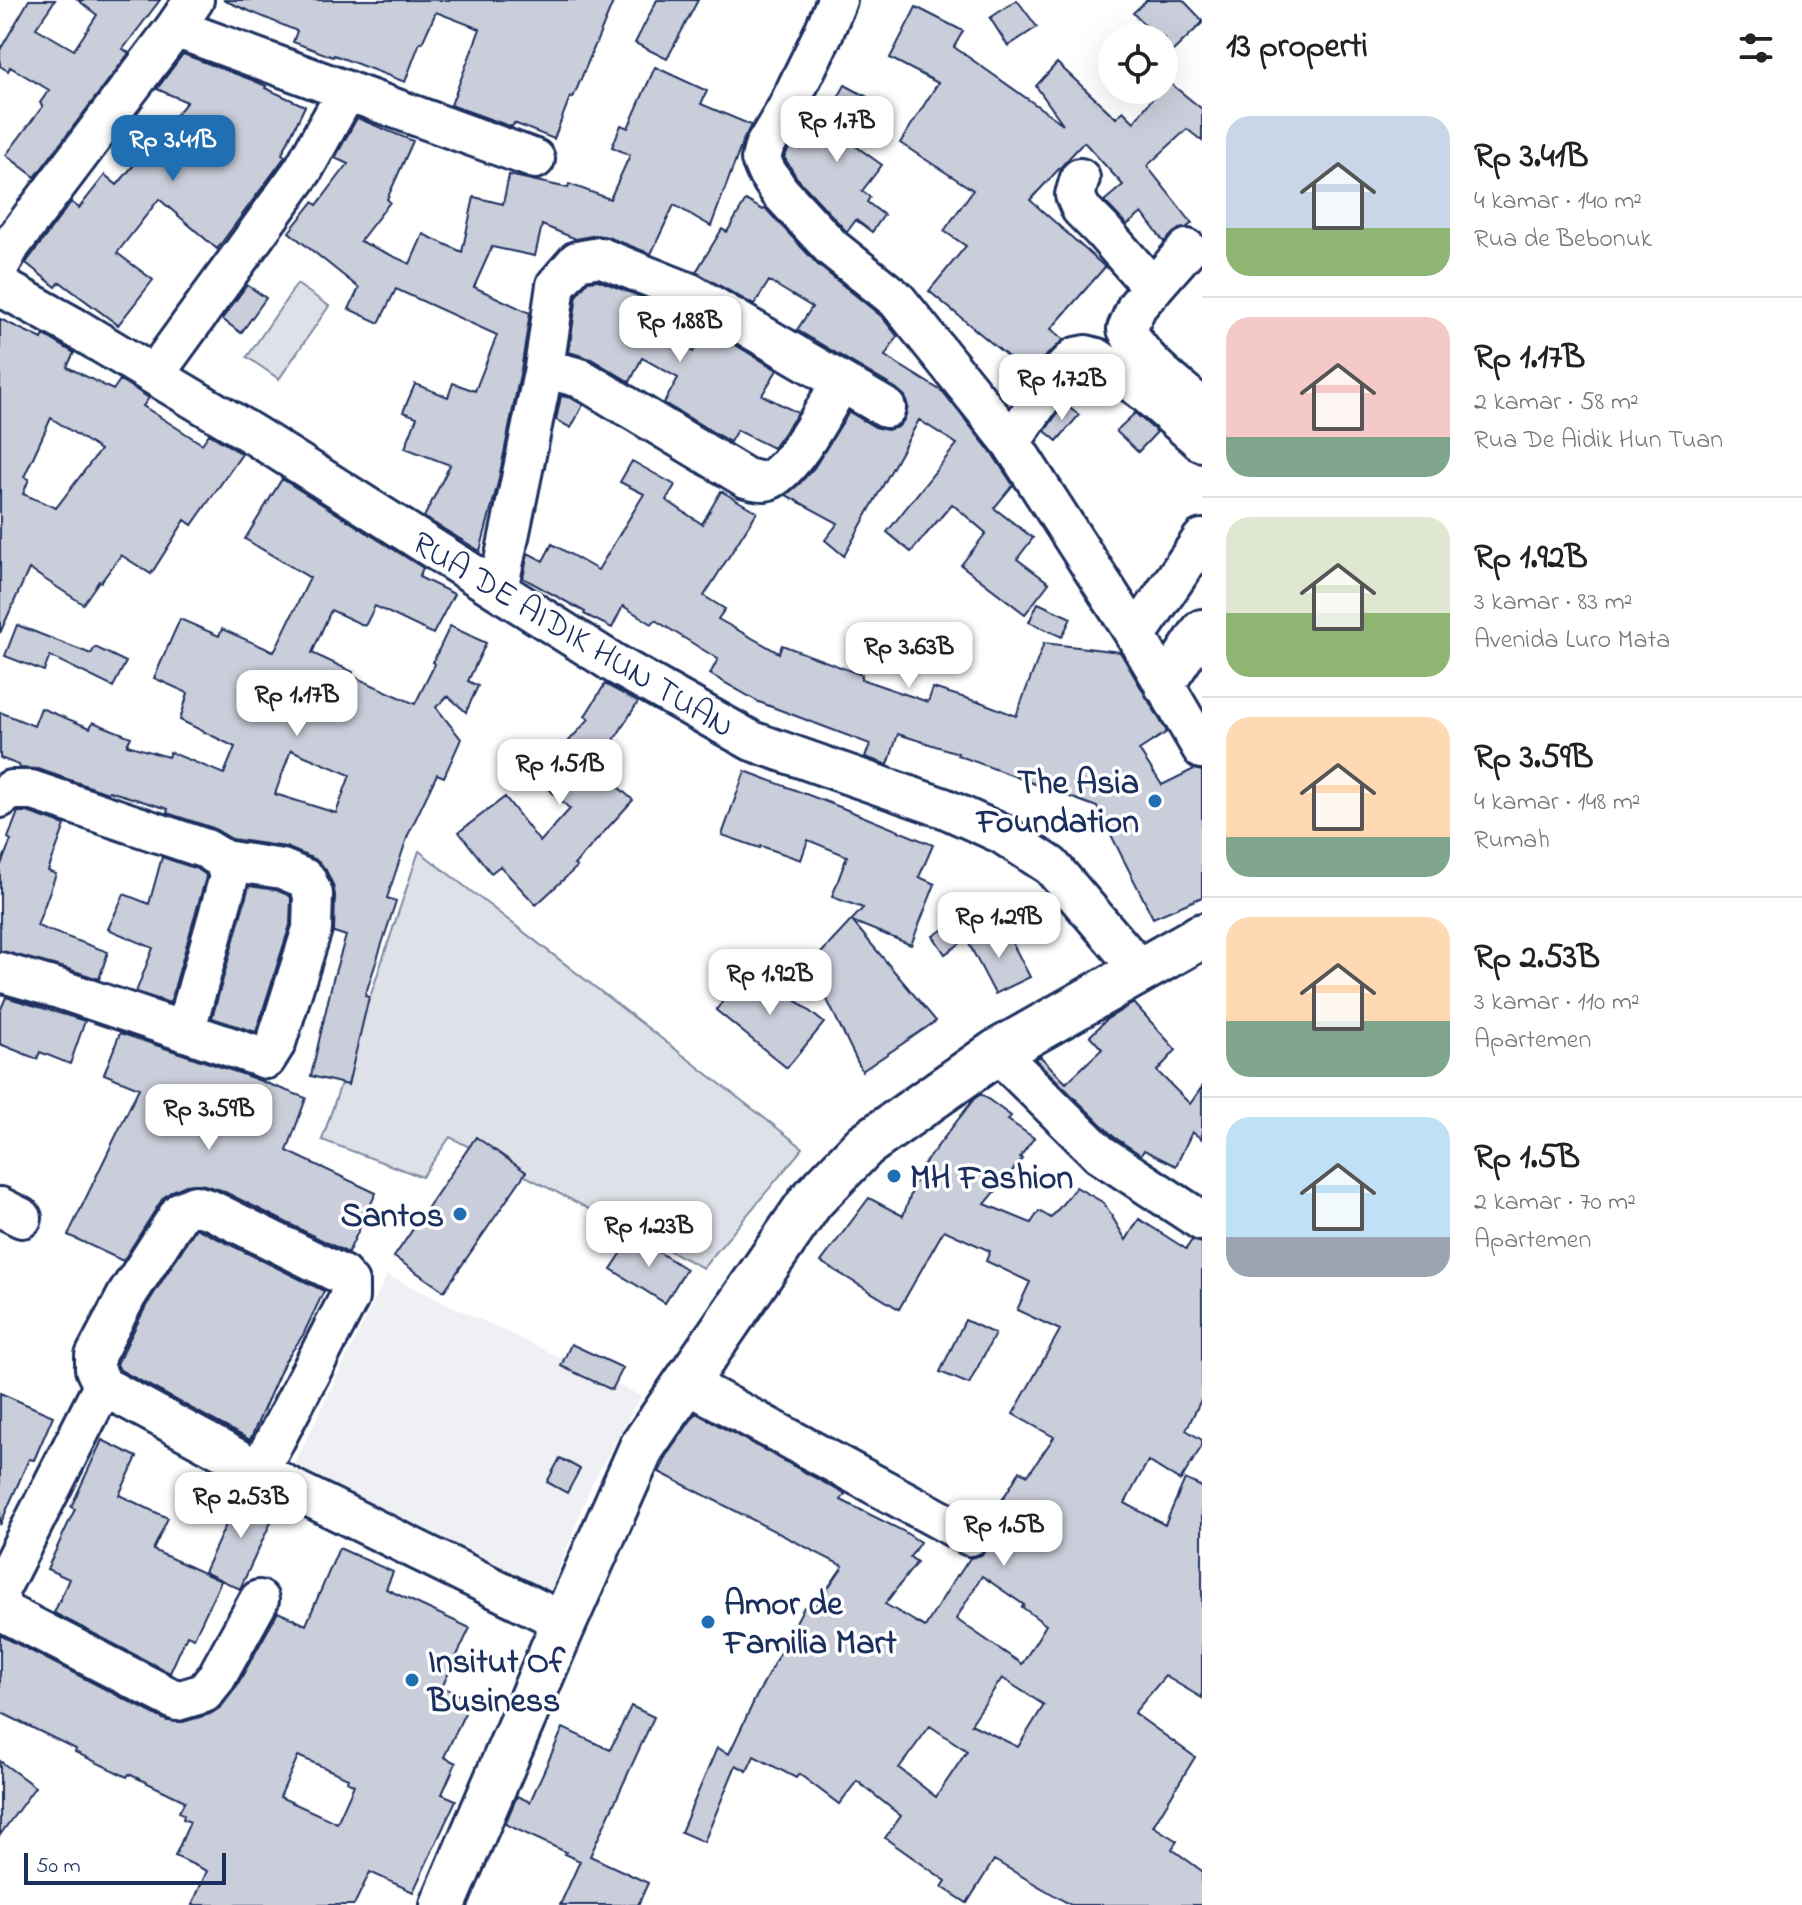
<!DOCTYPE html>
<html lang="id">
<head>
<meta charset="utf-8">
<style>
  body { margin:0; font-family:"Indie Flower",sans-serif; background:#f6f6f6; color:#222; height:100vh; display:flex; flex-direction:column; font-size:30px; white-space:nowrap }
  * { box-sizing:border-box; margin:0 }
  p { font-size:26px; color:#767676 }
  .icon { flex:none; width:44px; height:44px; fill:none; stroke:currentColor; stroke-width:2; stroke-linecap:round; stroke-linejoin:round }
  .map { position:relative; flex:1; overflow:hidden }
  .side { display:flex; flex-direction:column; background:#fff; width:600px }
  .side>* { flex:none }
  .controls { position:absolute; left:1098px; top:24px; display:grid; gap:16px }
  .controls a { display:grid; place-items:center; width:80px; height:80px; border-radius:50%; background:#fff; box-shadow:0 8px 32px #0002; font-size:40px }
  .scale { position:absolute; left:24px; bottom:20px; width:202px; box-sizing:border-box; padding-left:8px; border:4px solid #1b2f5e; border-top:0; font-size:22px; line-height:28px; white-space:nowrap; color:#1b2f5e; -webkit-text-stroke:6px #fff; paint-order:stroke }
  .price { position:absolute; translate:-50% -68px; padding:0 18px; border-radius:16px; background:#fff; color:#222; font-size:26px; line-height:52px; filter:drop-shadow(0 2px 4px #0008) }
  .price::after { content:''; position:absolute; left:50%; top:48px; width:24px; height:18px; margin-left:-12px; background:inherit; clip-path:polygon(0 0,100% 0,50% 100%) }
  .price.active { background:#1f6fb2; color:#fff }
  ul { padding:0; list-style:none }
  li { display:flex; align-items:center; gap:24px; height:200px; padding:0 24px }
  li+li { border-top:2px solid #e0e0e0 }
  li span { display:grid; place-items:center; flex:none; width:224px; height:160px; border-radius:24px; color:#555 }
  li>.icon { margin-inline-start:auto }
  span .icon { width:96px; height:96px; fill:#fffc; stroke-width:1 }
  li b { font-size:34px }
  h2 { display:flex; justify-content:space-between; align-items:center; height:96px; padding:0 24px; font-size:34px }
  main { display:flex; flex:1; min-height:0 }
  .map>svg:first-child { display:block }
  .built { fill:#eff0f4 }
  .green { fill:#dee1e7; stroke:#7c88a2; stroke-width:2 }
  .building { fill:#caceda; stroke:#1b2f5e; stroke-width:2; fill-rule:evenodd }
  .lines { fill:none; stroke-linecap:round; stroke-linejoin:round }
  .minor-casing { stroke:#1b2f5e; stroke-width:44 }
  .major-casing { stroke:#1b2f5e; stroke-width:50 }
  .minor { stroke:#fff; stroke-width:38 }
  .major { stroke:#fff; stroke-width:44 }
  .poi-dot { fill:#1f6fb2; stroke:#fff; stroke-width:3 }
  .labels { text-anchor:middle; stroke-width:7; stroke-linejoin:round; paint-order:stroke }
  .street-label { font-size:34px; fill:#1b2f5e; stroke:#fff }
  .poi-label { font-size:34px; font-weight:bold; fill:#1b2f5e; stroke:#fff; text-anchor:start }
</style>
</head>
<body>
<main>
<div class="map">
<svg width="1202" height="1905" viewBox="0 0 1202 1905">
  <rect width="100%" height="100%" fill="#fff"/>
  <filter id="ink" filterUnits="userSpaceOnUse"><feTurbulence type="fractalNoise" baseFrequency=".0125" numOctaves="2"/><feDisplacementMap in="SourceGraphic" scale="16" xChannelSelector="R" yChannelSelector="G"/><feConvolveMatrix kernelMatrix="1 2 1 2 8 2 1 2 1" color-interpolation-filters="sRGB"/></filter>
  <g filter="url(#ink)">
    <!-- built -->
    <path class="built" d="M 387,1275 L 641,1396 L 591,1485 L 550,1592 L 292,1469 Z"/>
    <!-- green -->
    <path class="green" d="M 297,284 L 329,306 L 279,379 L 247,357 Z
      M 419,851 L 803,1148 L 703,1268 L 450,1137 L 422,1177 L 322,1140 Z"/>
    <!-- building -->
    <path class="building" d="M 29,0 L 55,0 L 36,28 L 74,50 L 97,15 L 78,0 L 160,0 L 123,49 L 129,53 L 35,177 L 6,155 L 43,106 L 40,103 L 49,90 L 10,67 L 8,71 L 0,66 L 0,50 Z
      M 223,0 L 614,0 L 573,98 L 570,97 L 554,139 L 514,123 L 512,127 L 451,105 L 480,29 L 436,12 L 422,43 L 420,42 L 405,82 L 334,55 L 333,57 L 293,42 L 297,31 Z
      M 657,0 L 698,0 L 667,59 L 635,43 Z
      M 1017,0 L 1037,27 L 1008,46 L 990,18 Z
      M 1147,0 L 1183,0 L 1202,20 L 1202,23 L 1171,53 L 1164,46 L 1164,38 L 1157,38 L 1133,13 Z
      M 916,7 L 963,31 L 954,47 L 1063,124 L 1036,86 L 1057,63 L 1116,118 L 1123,111 L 1134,122 L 1159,90 L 1164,90 L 1164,83 L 1166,80 L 1202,109 L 1202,141 L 1187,129 L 1147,166 L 1192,223 L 1186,228 L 1179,229 L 1164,242 L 1142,213 L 1127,225 L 1104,201 L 1123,185 L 1084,142 L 1030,200 L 1105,267 L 1051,329 L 1064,340 L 1040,361 L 1030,375 L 929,291 L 966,246 L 944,231 L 973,190 L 900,143 L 938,83 L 890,58 Z
      M 183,54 L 252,80 L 266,86 L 265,88 L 305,106 L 282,154 L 285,156 L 284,158 L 217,249 L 159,199 L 117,253 L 153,280 L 118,325 L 60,282 L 56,287 L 26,263 L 71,202 L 79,208 L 105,175 L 117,185 L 187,102 L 157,89 Z
      M 655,67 L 707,91 L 701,104 L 751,125 L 743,141 L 711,226 L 674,205 L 651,254 L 608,237 L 596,235 L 576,239 L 542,225 L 535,256 L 492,247 L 474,287 L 530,313 L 522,364 L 498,483 L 480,551 L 424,517 L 450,465 L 405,448 L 417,417 L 403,412 L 415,384 L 448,397 L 453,383 L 475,391 L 497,335 L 396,289 L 379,323 L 349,309 L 359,288 L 289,232 L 313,202 L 317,205 L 348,164 L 335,158 L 357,118 L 413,141 L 387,199 L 390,202 L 360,241 L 410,264 L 423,234 L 462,252 L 474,197 L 503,204 L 509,175 L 568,188 L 569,184 L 610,199 L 630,155 L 612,147 L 621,125 L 628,128 Z
      M 845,85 L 869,98 L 846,139 L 882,165 L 862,191 L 870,197 L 867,202 L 884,215 L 872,232 L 856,220 L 847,232 L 797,178 L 784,157 L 804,123 L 819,132 Z
      M 746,200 L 763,210 L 765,208 L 818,265 L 881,316 L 897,336 L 885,356 L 943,392 L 993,455 L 1013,485 L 994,508 L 1033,538 L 1017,559 L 1049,583 L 1025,614 L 961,565 L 986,533 L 952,504 L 911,552 L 887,532 L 957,444 L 919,420 L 844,556 L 825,540 L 838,523 L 786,495 L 800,483 L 814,468 L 849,412 L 875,427 L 887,430 L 898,427 L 904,420 L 908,407 L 905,396 L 897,389 L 797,330 L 812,307 L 769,281 L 754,305 L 696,272 L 722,229 L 727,232 Z
      M 598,280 L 667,307 L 654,330 L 693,352 L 707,328 L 777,370 L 762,395 L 798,413 L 773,448 L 737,430 L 730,442 L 664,403 L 678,378 L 642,358 L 630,382 L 591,359 L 569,352 L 577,295 L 588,281 Z
      M 247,285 L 266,298 L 241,333 L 222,319 Z
      M 0,319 L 42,339 L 44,335 L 74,353 L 67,367 L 113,390 L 120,380 L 149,398 L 143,406 L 202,444 L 209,434 L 242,454 L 192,525 L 185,520 L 151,574 L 121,555 L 101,582 L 99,581 L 83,604 L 29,569 L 0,633 ZM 51,418 L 100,450 L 56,508 L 23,494 L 29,479 L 24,477 Z
      M 561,396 L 571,398 L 583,405 L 571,428 L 556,420 Z
      M 1064,404 L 1079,415 L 1057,441 L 1045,431 Z
      M 1135,413 L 1157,432 L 1138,452 L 1116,431 Z
      M 632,461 L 675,485 L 666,500 L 702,524 L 721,491 L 757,512 L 704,596 L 725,609 L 718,619 L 779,653 L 782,645 L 862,675 L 861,679 L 928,702 L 933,688 L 978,702 L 978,701 L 1016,716 L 1044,643 L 1120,652 L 1167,732 L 1139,750 L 1162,785 L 1194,769 L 1202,771 L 1202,897 L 1153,918 L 1097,807 L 957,755 L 958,753 L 898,734 L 888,765 L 865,757 L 870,744 L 759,702 L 710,674 L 718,659 L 655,620 L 652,624 L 623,606 L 612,628 L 584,614 L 585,612 L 523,578 L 528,553 L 543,561 L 552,544 L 598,570 L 644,494 L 620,482 Z
      M 282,479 L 423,568 L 419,577 L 454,594 L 433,634 L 375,606 L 365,626 L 331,610 L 312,653 L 353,672 L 352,676 L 415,704 L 435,664 L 433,662 L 450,626 L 486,643 L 468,681 L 478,686 L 466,712 L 448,696 L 436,707 L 461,739 L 444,777 L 437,774 L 408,835 L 387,898 L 396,901 L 365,996 L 369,997 L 348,1085 L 311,1076 L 333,979 L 346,936 L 334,932 L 335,895 L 333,885 L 326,870 L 315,859 L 286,847 L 232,839 L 213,828 L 167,813 L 168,809 L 109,791 L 108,793 L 38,769 L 20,768 L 19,765 L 0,758 L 0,712 L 34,726 L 41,708 L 90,728 L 93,722 L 131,737 L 127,745 L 168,757 L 170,752 L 224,774 L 235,747 L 180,720 L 188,693 L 154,678 L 180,619 L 219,636 L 222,629 L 274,652 L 310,578 L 245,539 ZM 291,750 L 350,775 L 336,813 L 275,794 Z
      M 1038,603 L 1071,618 L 1062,637 L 1029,622 Z
      M 17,625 L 91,654 L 95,647 L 126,662 L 113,687 L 50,656 L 44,671 L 5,656 Z
      M 605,684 L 638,702 L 602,759 L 607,764 L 600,771 L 633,800 L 574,865 L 577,867 L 536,905 L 500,866 L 491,873 L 459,832 L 505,797 L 540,842 L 570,809 L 536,777 L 589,719 L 585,716 Z
      M 745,771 L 840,807 L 933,845 L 919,877 L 935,884 L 911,945 L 852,921 L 936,1021 L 862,1071 L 810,965 L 863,908 L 832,897 L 847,856 L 808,840 L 801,860 L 761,846 L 760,848 L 722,835 Z
      M 18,812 L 27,812 L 65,825 L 48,871 L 56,874 L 37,926 L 108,952 L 99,979 L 65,968 L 0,951 L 0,867 L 11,840 L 8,838 Z
      M 162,857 L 197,869 L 205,874 L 206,877 L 170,1003 L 136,992 L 153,948 L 108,929 L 124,894 L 149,904 Z
      M 249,886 L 276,890 L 290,896 L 291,899 L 290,925 L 256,1032 L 212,1018 Z
      M 950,925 L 962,942 L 945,954 L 933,936 Z
      M 1003,925 L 1030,977 L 995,994 L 968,942 Z
      M 752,965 L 824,1023 L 787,1068 L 716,1010 Z
      M 6,997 L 85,1021 L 70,1064 L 40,1052 L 37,1059 L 0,1044 L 0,1011 Z
      M 1134,1003 L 1176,1050 L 1157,1071 L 1190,1104 L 1202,1087 L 1202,1139 L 1192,1132 L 1176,1166 L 1144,1150 L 1141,1155 L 1114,1137 L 1035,1059 L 1040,1056 L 1066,1083 L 1102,1049 L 1090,1036 L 1107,1019 Z
      M 120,1033 L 242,1074 L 306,1098 L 287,1151 L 376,1193 L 348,1253 L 221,1190 L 201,1184 L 186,1185 L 172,1191 L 163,1198 L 123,1261 L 68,1235 L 139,1088 L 104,1074 Z
      M 981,1094 L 1011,1116 L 1008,1120 L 1034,1138 L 1020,1157 L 1022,1159 L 985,1204 L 1031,1223 L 1039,1211 L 1051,1218 L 1076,1187 L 1104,1203 L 1126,1240 L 1139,1219 L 1186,1249 L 1192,1240 L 1202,1243 L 1202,1398 L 1186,1430 L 1202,1440 L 1202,1446 L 1180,1481 L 1148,1461 L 1125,1503 L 1165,1525 L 1185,1479 L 1202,1487 L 1202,1698 L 1165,1676 L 1134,1713 L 1195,1757 L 1153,1826 L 1177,1841 L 1172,1849 L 1202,1871 L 1202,1905 L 1071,1905 L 994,1860 L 967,1903 L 942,1887 L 946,1881 L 885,1838 L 901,1816 L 857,1781 L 839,1804 L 799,1774 L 796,1778 L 754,1756 L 747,1771 L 736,1765 L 704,1842 L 681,1832 L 717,1748 L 729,1754 L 755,1699 L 804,1607 L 812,1611 L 843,1566 L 659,1472 L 669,1452 L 696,1413 L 845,1494 L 841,1500 L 903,1531 L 920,1542 L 910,1557 L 917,1562 L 885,1604 L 925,1627 L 957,1575 L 958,1576 L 970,1558 L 981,1555 L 989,1547 L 992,1535 L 988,1523 L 1020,1471 L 1028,1475 L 1054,1437 L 1013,1414 L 1060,1330 L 1017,1310 L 1030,1282 L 986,1261 L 990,1251 L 944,1230 L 899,1309 L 821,1262 L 869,1198 L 903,1216 L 920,1169 L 974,1099 ZM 982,1576 L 1024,1605 L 1022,1607 L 1046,1625 L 1022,1664 L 956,1619 ZM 1002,1678 L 1044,1705 L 1018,1747 L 971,1724 ZM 930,1726 L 967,1751 L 936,1797 L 899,1768 Z
      M 476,1137 L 526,1172 L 444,1291 L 394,1257 Z
      M 196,1228 L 324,1291 L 303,1335 L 284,1363 L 250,1440 L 120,1370 L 117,1364 L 146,1306 Z
      M 633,1236 L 686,1269 L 665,1303 L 611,1269 Z
      M 965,1320 L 995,1334 L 969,1384 L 940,1372 Z
      M 571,1344 L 623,1368 L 612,1390 L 561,1366 Z
      M 0,1393 L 53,1416 L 34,1460 L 29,1459 L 0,1525 Z
      M 102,1440 L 137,1457 L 119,1495 L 168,1518 L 153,1550 L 221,1581 L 194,1638 L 187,1635 L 170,1673 L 54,1613 L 69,1579 L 47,1569 L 75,1509 L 71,1507 Z
      M 560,1458 L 580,1469 L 567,1493 L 547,1482 Z
      M 248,1489 L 275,1504 L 267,1520 L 271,1522 L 240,1589 L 204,1572 L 235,1505 L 239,1507 Z
      M 339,1548 L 393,1572 L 386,1589 L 470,1628 L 442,1687 L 471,1700 L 444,1757 L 456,1763 L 442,1794 L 456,1800 L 413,1892 L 370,1872 L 354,1905 L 192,1905 L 207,1871 L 175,1856 L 190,1822 L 183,1819 L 184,1815 L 179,1812 L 185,1801 L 129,1774 L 127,1777 L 75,1752 L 76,1749 L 0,1712 L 0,1635 L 167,1721 L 183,1722 L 210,1714 L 221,1707 L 235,1689 L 278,1612 L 306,1625 ZM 298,1756 L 348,1778 L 347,1781 L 354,1785 L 337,1823 L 280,1797 Z
      M 631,1706 L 654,1717 L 590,1856 L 648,1883 L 638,1905 L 560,1905 L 580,1861 L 564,1854 L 566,1852 L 505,1824 L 517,1796 L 530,1802 L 563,1728 L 610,1750 Z
      M 0,1761 L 35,1787 L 0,1835 Z"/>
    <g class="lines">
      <defs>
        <path id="minor" d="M 837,0 L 823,34 L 786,110 L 764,147 L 761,159 L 766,171 L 780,192 L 832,248 L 897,300 L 1011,442 L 1136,636 L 1202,749
          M 347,91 L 535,159
          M 1080,178 L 1075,195 L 1081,209 L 1102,230 L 1153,288
          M 1187,249 L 1137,306 L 1127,329 C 1140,359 1170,380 1194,401
          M 0,265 L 11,245 L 175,28 L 194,0
          M 0,286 L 74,327 L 257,437 L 615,664 L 752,741 L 944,808 L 1002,834 L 1051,866 L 1140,970
          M 544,368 L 580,378 L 746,478 C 751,479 760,482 765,481 C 790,478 828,403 841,382
          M 154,375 L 303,170 L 347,91 L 175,28
          M 1011,442 L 1056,377 L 1076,357 L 1086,355 L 1097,358 L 1141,389 L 1202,442
          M 498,590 L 544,368 L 556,285 L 577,261 L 600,257 L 690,293 L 886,408
          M 1136,636 L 1202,539
          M 1164,686 L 1202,629
          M 0,798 L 11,790 L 31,790 L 206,849 L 224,860 L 229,877 L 185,1032
          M 0,972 L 59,989 L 266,1059 L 276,1043 L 312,929 L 313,894 L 306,879 L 282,869 L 224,860
          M 997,1052 L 1100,1154 L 1202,1221
          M 0,1207 L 22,1218
          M 686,1383 L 970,1536
          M 259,1471 L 349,1298 L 349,1283 L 342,1275 L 211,1210 L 195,1205 L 181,1211 L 127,1295 L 95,1356 L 95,1369 L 103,1386 L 297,1491 L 564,1622
          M 0,1589 L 103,1386
          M 0,1600 L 4,1612 L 177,1701 L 204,1693 L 216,1678 L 259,1600"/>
        <path id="major" d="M 443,1905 L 560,1632 L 642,1447 L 811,1201 L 865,1145 L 997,1052 L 1202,936"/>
      </defs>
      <!-- minor casing -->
      <use href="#minor" class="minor-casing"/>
      <!-- major casing -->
      <use href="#major" class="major-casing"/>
      <!-- minor -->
      <use href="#minor" class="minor"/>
      <!-- major -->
      <use href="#major" class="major"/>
    </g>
  </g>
  <!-- markers -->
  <g class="poi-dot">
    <circle cx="1155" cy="801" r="8"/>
    <circle cx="894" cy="1176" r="8"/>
    <circle cx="460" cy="1214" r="8"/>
    <circle cx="708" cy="1622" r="8"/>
    <circle cx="412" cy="1680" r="8"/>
  </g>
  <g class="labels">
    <!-- street labels -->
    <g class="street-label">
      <text transform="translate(574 633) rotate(31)" y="12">RUA DE AIDIK HUN TUAN</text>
    </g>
    <!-- poi labels -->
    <g class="poi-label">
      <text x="1139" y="793" text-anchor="end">The Asia<tspan x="1139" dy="39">Foundation</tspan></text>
      <text x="910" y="1188">MH Fashion</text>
      <text x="444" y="1226" text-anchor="end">Santos</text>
      <text x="724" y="1614">Amor de<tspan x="724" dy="39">Familia Mart</tspan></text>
      <text x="428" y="1672">Insitut Of<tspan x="428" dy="39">Business</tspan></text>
    </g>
  </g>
</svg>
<div class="controls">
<a><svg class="icon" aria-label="locate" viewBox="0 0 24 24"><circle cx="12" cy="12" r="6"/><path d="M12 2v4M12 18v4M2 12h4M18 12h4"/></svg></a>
</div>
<div class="scale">50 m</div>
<b class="price" style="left:837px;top:164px">Rp 1.7B</b>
<b class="price active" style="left:173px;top:183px">Rp 3.41B</b>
<b class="price" style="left:680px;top:364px">Rp 1.88B</b>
<b class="price" style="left:1062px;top:422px">Rp 1.72B</b>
<b class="price" style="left:909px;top:690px">Rp 3.63B</b>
<b class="price" style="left:297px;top:738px">Rp 1.17B</b>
<b class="price" style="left:560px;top:807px">Rp 1.51B</b>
<b class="price" style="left:999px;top:960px">Rp 1.29B</b>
<b class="price" style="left:770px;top:1017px">Rp 1.92B</b>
<b class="price" style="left:209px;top:1152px">Rp 3.59B</b>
<b class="price" style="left:649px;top:1269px">Rp 1.23B</b>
<b class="price" style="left:241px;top:1540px">Rp 2.53B</b>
<b class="price" style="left:1004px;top:1568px">Rp 1.5B</b>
</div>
<section class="side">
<h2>13 properti<svg class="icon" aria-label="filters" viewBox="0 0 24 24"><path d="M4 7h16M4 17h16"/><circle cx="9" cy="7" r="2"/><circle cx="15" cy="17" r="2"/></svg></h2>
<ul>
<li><span style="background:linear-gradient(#c9d6e8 70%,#8fb573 0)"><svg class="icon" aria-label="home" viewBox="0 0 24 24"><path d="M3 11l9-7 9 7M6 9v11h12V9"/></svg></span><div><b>Rp 3.41B</b><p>4 kamar · 140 m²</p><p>Rua de Bebonuk</p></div></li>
<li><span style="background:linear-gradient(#f6c9c9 75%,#7fa58c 0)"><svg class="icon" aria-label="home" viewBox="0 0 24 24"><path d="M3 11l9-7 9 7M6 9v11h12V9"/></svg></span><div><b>Rp 1.17B</b><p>2 kamar · 58 m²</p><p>Rua De Aidik Hun Tuan</p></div></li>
<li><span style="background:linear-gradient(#dfe7d0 60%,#8fb573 0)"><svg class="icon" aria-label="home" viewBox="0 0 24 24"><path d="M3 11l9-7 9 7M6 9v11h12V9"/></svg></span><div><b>Rp 1.92B</b><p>3 kamar · 83 m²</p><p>Avenida Luro Mata</p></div></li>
<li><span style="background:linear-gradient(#ffd9b3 75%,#7fa58c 0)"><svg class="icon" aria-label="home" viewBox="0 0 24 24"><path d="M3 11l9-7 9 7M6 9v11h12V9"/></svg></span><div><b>Rp 3.59B</b><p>4 kamar · 148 m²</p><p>Rumah</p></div></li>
<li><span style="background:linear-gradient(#ffd9b3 65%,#7fa58c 0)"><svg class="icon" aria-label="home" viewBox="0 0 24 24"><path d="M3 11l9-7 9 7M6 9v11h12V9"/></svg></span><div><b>Rp 2.53B</b><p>3 kamar · 110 m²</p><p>Apartemen</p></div></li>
<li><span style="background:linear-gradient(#bfe0f5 75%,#9aa5b1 0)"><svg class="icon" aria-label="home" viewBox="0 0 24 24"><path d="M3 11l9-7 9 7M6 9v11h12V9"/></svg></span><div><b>Rp 1.5B</b><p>2 kamar · 70 m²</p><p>Apartemen</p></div></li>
</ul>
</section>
</main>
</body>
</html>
